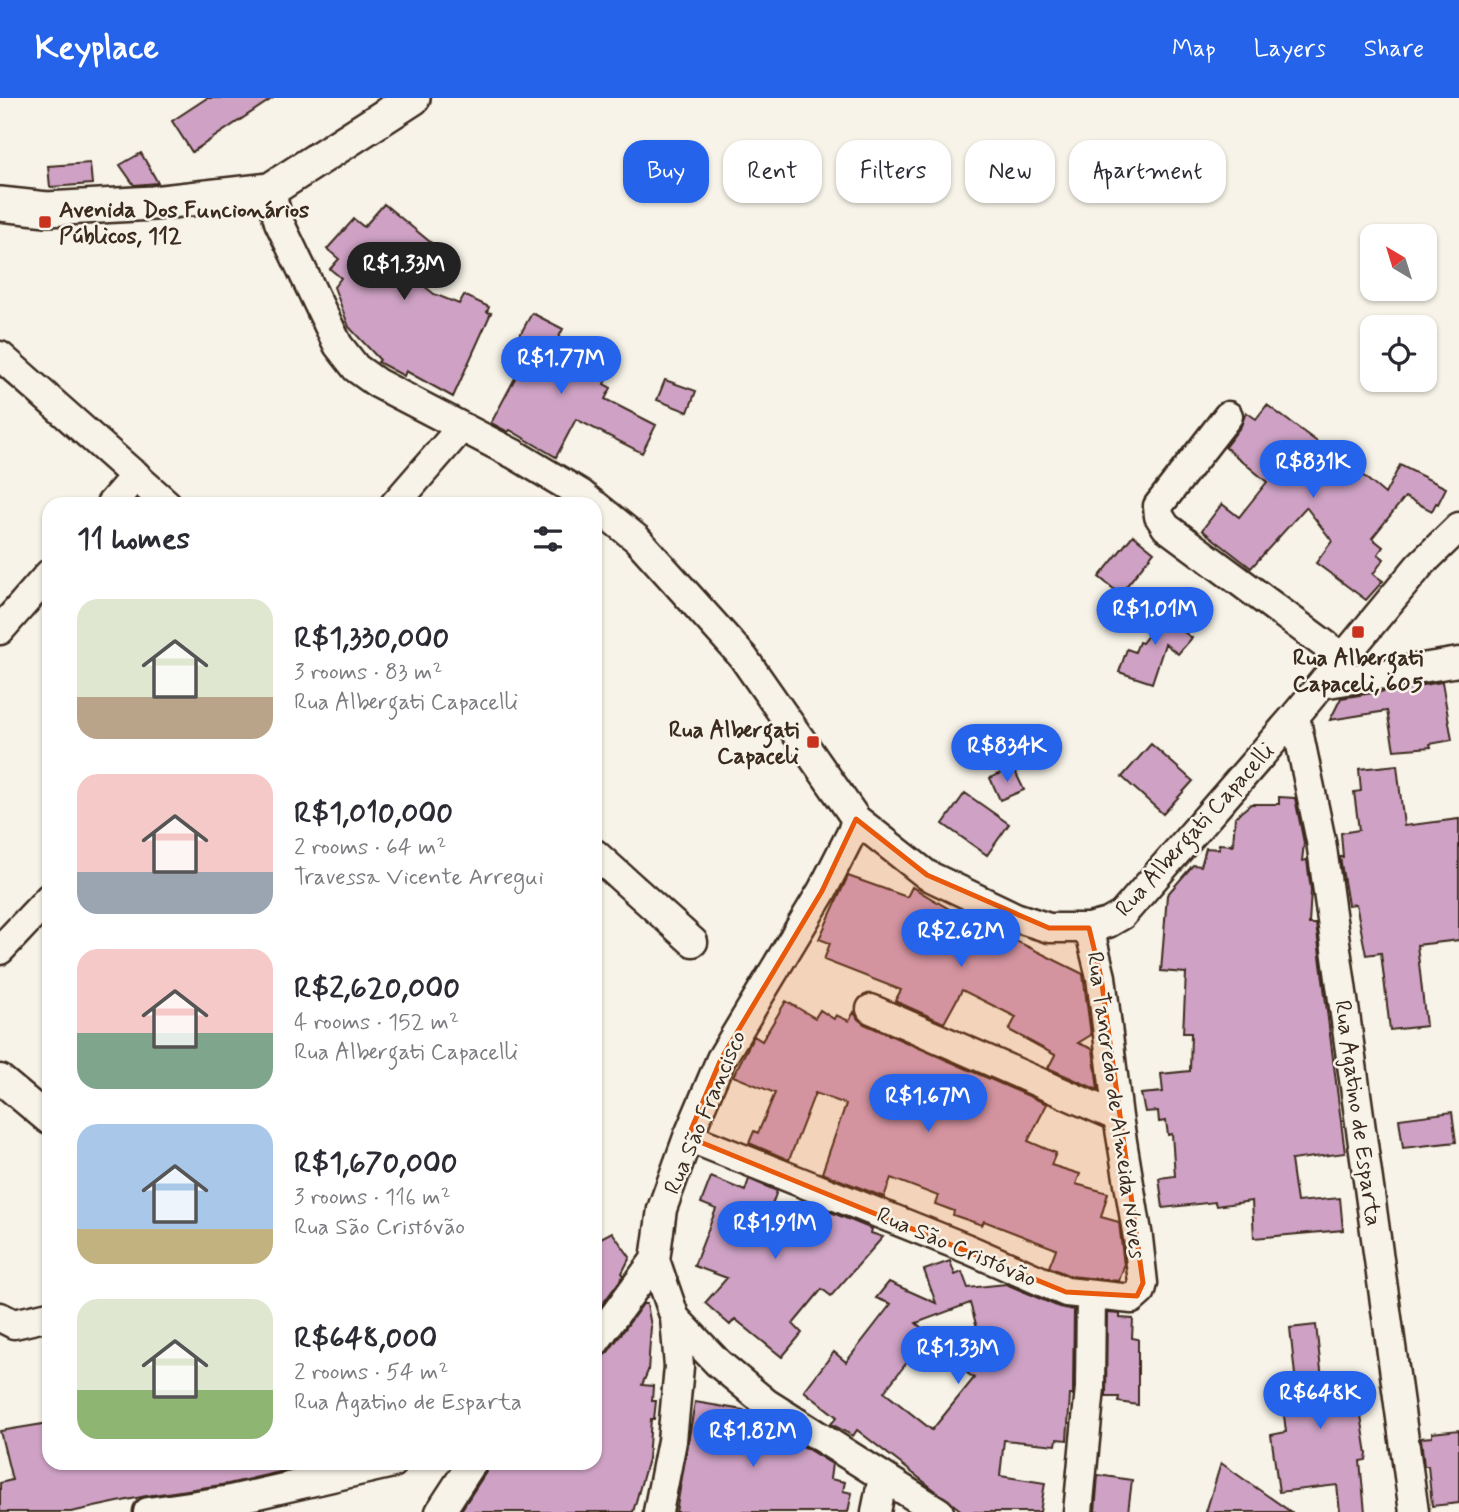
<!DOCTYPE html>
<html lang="en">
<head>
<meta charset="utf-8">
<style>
  body { margin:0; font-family:Mynerve,sans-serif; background:#f7f7f7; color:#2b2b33; height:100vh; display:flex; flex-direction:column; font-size:26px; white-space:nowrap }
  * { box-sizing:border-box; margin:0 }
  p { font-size:23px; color:#7c7c81 }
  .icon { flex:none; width:38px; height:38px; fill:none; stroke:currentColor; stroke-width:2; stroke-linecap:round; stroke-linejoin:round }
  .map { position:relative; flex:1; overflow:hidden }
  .panel { position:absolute; left:42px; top:399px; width:560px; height:973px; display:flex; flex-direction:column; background:#fff; border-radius:21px; box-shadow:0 2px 5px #0004 }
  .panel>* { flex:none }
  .guide { position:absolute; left:623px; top:42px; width:665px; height:63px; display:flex; gap:14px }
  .needle { width:46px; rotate:322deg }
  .controls { position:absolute; left:1360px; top:126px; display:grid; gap:14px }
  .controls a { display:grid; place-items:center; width:77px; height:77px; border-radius:14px; background:#fff; box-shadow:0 2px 5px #0004; font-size:35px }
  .price { position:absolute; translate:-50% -60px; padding:0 16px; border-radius:24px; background:#2563eb; color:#fff; font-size:23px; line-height:46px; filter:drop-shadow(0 2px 4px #0008) }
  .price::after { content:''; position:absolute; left:50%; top:42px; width:21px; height:16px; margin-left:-10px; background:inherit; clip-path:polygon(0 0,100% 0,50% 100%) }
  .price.current { background:#222; color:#fff }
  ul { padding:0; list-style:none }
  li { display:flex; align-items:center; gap:21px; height:175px; padding:0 35px }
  li span { display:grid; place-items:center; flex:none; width:196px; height:140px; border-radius:21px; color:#555 }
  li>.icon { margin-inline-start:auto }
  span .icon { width:84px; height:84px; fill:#fffc; stroke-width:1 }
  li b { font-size:30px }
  h2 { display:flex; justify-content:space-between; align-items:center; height:84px; padding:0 35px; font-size:30px }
  .chip { padding:0 24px; border-radius:21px; background:#fff; box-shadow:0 2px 5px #0004; font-size:24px; line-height:63px }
  .chip.current { background:#2563eb; color:#fff }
  header { display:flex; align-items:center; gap:42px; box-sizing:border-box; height:98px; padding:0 35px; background:#2563eb; color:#fff }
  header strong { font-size:33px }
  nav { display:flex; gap:38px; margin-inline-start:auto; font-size:24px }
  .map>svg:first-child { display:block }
  .building { fill:#cfa2c5; stroke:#3b2a1e; stroke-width:2; fill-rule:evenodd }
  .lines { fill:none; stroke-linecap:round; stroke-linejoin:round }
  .minor-casing { stroke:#3b2a1e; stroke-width:33 }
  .tertiary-casing { stroke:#3b2a1e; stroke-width:38 }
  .minor { stroke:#f7f3e8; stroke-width:28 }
  .tertiary { stroke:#f7f3e8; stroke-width:33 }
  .marked { fill:#e8590c; fill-opacity:0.2; stroke:#e8590c; stroke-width:5; stroke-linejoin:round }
  .poi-dot { fill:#c8321e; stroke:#f7f3e8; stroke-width:2.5 }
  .labels { text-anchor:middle; stroke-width:5; stroke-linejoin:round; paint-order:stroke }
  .poi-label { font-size:23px; font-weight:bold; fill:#3b2a1e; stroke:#f7f3e8; text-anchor:start }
  .street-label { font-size:23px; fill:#3b2a1e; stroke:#f7f3e8 }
</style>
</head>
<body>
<header>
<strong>Keyplace</strong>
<nav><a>Map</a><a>Layers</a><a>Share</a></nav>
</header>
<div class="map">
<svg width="1459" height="1414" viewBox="0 0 1459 1414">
  <rect width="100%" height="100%" fill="#f7f3e8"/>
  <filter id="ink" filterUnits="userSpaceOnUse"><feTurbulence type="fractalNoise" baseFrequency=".0143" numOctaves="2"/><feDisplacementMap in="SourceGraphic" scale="14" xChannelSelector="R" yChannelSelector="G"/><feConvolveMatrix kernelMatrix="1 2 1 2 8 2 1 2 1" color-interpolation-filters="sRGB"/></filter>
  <g filter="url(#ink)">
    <!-- building -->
    <path class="building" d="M 207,0 L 273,0 L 192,54 L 172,23 Z
      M 141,55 L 158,85 L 134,87 L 120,67 Z
      M 90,65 L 92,86 L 50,89 L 48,68 Z
      M 384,106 L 441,153 L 417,182 L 434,196 L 459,206 L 464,197 L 489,209 L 487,214 L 491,215 L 453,299 L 406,273 L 404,278 L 378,264 L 380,262 L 349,229 L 334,189 L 341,180 L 330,171 L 339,161 L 327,151 L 354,121 L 364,129 Z
      M 532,215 L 563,231 L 551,254 L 583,271 L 585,267 L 608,278 L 604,286 L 611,290 L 605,301 L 656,327 L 642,355 L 576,321 L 556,359 L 510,332 L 508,334 L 491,325 L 521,269 L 506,262 Z
      M 665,282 L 696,293 L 688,314 L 657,302 Z
      M 1267,307 L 1346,365 L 1347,364 L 1385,396 L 1400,367 L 1446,390 L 1438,406 L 1436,405 L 1432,413 L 1405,399 L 1372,440 L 1383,449 L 1378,456 L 1384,461 L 1373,476 L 1383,483 L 1366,502 L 1316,465 L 1332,443 L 1306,409 L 1251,470 L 1202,432 L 1222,406 L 1239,419 L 1267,384 L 1225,349 L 1241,328 L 1246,314 L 1256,321 Z
      M 1133,437 L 1154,454 L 1120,496 L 1099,479 Z
      M 1177,499 L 1180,500 L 1172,525 L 1192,540 L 1178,556 L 1165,546 L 1152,585 L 1119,574 L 1127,551 L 1135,554 L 1139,544 L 1142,545 Z
      M 1442,584 L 1452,642 L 1430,646 L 1431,649 L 1394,652 L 1387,613 L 1330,622 L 1341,600 Z
      M 1151,646 L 1193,683 L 1163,716 L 1122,679 Z
      M 1397,667 L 1404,728 L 1459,721 L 1459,842 L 1417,847 L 1426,928 L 1390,932 L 1381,855 L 1366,857 L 1356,806 L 1348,807 L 1340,759 L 1343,759 L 1341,735 L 1359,732 L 1354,694 L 1361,693 L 1359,671 Z
      M 1013,669 L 1024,692 L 1000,702 L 990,680 Z
      M 965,695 L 1009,726 L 987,757 L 943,726 Z
      M 1279,699 L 1295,700 L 1304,745 L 1302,763 L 1307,762 L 1311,792 L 1309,826 L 1316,826 L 1345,1055 L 1291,1062 L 1297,1104 L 1340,1100 L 1343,1132 L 1254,1140 L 1252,1103 L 1216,1108 L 1215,1104 L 1163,1110 L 1159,1080 L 1175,1078 L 1172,1036 L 1168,1037 L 1166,1023 L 1159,1024 L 1158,1013 L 1145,1014 L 1141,996 L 1163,994 L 1161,976 L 1190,973 L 1191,935 L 1183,935 L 1186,875 L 1161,873 L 1167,797 L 1193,767 L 1201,768 L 1206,750 L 1219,751 L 1219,746 L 1233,747 L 1235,719 L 1251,706 L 1279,706 Z
      M 848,778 L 907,799 L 912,789 L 976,827 L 978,824 L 1083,876 L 1091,937 L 1078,945 L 1093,951 L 1098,992 L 1048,970 L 1055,957 L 1009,932 L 1016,919 L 962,892 L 944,925 L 895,903 L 901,892 L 824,862 L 830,845 L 819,841 Z
      M 786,903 L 815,920 L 820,912 L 834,921 L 836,917 L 849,923 L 854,914 L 858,921 L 864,926 L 1047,1006 L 1028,1043 L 1056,1055 L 1051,1067 L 1080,1076 L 1076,1086 L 1108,1095 L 1101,1119 L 1119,1124 L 1124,1168 L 1119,1183 L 1070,1178 L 1049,1169 L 1056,1151 L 984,1123 L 982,1127 L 953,1117 L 954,1113 L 935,1106 L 938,1098 L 891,1080 L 884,1099 L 822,1075 L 846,1006 L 815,995 L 789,1062 L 749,1045 L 754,1033 L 758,1035 L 775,995 L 733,978 L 754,938 L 762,943 Z
      M 1452,1014 L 1456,1044 L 1403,1050 L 1399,1021 Z
      M 711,1079 L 745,1093 L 749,1081 L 777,1093 L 762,1133 L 797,1144 L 811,1106 L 872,1131 L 871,1135 L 883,1139 L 831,1198 L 822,1191 L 793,1226 L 802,1235 L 782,1259 L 735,1221 L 730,1227 L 705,1205 L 727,1180 L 694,1168 L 716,1111 L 701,1105 Z
      M 612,1134 L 630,1159 L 622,1175 L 624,1177 L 595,1216 L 595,1143 Z
      M 950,1163 L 955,1177 L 962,1174 L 968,1190 L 1006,1186 L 1059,1209 L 1074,1212 L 1073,1289 L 1073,1297 L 1070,1297 L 1067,1342 L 1057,1341 L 1056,1347 L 1004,1342 L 1000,1378 L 1045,1385 L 1040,1414 L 963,1414 L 857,1332 L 853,1338 L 831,1326 L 837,1319 L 804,1293 L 834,1254 L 846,1264 L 891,1206 L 876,1200 L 889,1184 L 936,1205 L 924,1172 ZM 970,1205 L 984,1254 L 967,1275 L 974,1280 L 932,1332 L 884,1294 L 929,1236 L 916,1225 Z
      M 643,1206 L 647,1206 L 651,1228 L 648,1273 L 642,1287 L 653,1288 L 652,1303 L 656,1303 L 654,1321 L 651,1321 L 648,1361 L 633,1414 L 460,1414 L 486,1374 L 488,1365 L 595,1365 L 595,1260 L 602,1259 L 608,1254 Z
      M 1107,1215 L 1120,1216 L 1120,1220 L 1133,1221 L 1132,1240 L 1138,1241 L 1138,1307 L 1118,1304 L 1119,1299 L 1106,1299 Z
      M 1316,1227 L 1323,1290 L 1356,1285 L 1367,1356 L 1366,1362 L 1360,1363 L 1365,1414 L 1340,1414 L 1337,1387 L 1279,1394 L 1271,1337 L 1286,1334 L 1282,1301 L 1297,1296 L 1290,1230 Z
      M 695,1304 L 743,1312 L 832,1366 L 830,1381 L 845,1384 L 843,1393 L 852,1395 L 848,1414 L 676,1414 Z
      M 49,1325 L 49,1365 L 297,1365 L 297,1370 L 228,1386 L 146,1398 L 71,1414 L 0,1414 L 0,1385 L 12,1382 L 0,1333 Z
      M 1459,1332 L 1459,1405 L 1432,1408 L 1428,1368 L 1424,1368 L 1421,1340 L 1432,1339 L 1432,1335 Z
      M 1221,1365 L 1245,1382 L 1291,1414 L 1206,1414 Z
      M 1098,1377 L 1132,1382 L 1128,1414 L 1095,1414 Z"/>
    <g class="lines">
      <defs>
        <path id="minor" d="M 270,92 L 279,124 L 338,247 L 356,270 L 377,285 L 514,356 L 581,396 L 593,406
          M 0,258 L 167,406
          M 1228,318 L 1158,408 L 1159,418 L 1166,429 L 1343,560
          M 111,406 L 136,377
          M 395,406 L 461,330
          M 595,407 L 637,441 L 743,559 L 856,721 L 927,777 L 1015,819 L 1049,830 L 1089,830 L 1108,825 L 1122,817 L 1295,618 L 1419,468 L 1459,429
          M 0,532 L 49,476
          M 1322,586 L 1459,564
          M 1295,618 L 1321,743 L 1414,1414
          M 595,756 L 693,844
          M 0,852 L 49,800
          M 871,911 L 1118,1019
          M 0,981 L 49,1022
          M 688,1039 L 968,1151 L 1066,1194 L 1132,1201 L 1141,1193 L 1143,1185 L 1138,1140 L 1118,1019 L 1101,879 L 1089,830
          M 0,1219 L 14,1226 L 49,1218
          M 675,1220 L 718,1265 L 766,1305 L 939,1414
          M 595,1244 L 655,1162
          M 148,1414 L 231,1402 L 393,1365
          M 440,1414 L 472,1365
          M 658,1414 L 672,1343 L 679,1269 L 675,1220 L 655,1162 L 662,1111 L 688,1039 L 721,961 L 822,793 L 852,734 L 856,721
          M 876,1414 L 883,1379
          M 1078,1414 L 1090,1290 L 1091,1198"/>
        <path id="tertiary" d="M 0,106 L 47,111 L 153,105 L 270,92 L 413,0"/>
      </defs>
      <!-- minor casing -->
      <use href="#minor" class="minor-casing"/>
      <!-- tertiary casing -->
      <use href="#tertiary" class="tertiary-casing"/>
      <!-- minor -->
      <use href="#minor" class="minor"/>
      <!-- tertiary -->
      <use href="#tertiary" class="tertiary"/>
    </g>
  </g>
  <!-- marked area -->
  <path class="marked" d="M 856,721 L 927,777 L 1049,830 L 1089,830 L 1101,879 L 1143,1185 L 1137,1198 L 1066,1194 L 688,1039 L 721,961 L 822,793 Z"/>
  <!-- markers -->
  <g class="poi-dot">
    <rect x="38" y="117" width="14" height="14" rx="3.5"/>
    <rect x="1351" y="527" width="14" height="14" rx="3.5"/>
    <rect x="806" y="637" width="14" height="14" rx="3.5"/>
  </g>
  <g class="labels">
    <!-- poi labels -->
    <g class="poi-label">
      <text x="59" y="119">Avenida Dos Funcionários<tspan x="59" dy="26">Públicos, 112</tspan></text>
      <text x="1358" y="567" text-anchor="middle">Rua Albergati<tspan x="1358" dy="26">Capaceli, 605</tspan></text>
      <text x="799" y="639" text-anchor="end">Rua Albergati<tspan x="799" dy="26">Capaceli</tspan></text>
    </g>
    <!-- street labels -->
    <g class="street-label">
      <text transform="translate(1194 731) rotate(-48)" y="8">Rua Albergati Capacelli</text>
      <text transform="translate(1117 1007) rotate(82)" y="8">Rua Tancredo de Almeida Neves</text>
      <text transform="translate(704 1014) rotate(-67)" y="8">Rua São Francisco</text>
      <text transform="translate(1359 1015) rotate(82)" y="8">Rua Agatino de Esparta</text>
      <text transform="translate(957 1148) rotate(23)" y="8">Rua São Cristóvão</text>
    </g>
  </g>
</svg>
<div class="controls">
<a><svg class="needle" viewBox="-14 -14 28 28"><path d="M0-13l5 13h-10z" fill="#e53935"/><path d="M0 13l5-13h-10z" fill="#7c7c81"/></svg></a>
<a><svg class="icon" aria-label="locate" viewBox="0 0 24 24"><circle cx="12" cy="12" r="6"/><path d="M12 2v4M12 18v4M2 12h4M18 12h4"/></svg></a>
</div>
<b class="price current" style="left:404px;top:204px">R$1.33M</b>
<b class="price" style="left:561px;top:298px">R$1.77M</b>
<b class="price" style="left:1313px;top:402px">R$831K</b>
<b class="price" style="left:1155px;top:549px">R$1.01M</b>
<b class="price" style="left:1007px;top:686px">R$834K</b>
<b class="price" style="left:961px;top:871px">R$2.62M</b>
<b class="price" style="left:928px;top:1036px">R$1.67M</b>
<b class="price" style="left:775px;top:1163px">R$1.91M</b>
<b class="price" style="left:958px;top:1288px">R$1.33M</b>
<b class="price" style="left:1320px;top:1333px">R$648K</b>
<b class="price" style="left:753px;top:1371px">R$1.82M</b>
<div class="guide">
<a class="chip current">Buy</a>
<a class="chip">Rent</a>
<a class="chip">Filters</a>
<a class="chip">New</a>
<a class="chip">Apartment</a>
</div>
<section class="panel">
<h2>11 homes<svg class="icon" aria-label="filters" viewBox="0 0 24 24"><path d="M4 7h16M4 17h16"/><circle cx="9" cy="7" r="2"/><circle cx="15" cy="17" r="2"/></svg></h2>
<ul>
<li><span style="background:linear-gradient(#dfe7d0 70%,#b9a48a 0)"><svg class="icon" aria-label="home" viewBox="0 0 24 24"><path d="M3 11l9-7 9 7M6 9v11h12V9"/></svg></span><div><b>R$1,330,000</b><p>3 rooms · 83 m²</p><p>Rua Albergati Capacelli</p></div></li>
<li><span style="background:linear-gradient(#f6c9c9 70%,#9aa5b1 0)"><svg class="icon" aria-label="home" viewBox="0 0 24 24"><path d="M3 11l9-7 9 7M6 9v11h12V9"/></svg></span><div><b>R$1,010,000</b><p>2 rooms · 64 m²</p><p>Travessa Vicente Arregui</p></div></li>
<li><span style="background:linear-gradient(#f6c9c9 60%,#7fa58c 0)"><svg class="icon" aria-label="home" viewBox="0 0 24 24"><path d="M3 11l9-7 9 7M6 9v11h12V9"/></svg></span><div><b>R$2,620,000</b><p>4 rooms · 152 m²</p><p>Rua Albergati Capacelli</p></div></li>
<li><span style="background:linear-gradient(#a9c7e8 75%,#c2b280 0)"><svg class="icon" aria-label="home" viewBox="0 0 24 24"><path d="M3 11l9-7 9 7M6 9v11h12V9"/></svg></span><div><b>R$1,670,000</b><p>3 rooms · 116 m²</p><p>Rua São Cristóvão</p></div></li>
<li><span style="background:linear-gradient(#dfe7d0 65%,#8fb573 0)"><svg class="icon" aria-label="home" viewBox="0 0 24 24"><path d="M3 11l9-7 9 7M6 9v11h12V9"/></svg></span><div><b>R$648,000</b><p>2 rooms · 54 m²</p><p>Rua Agatino de Esparta</p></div></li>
</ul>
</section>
</div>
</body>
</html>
